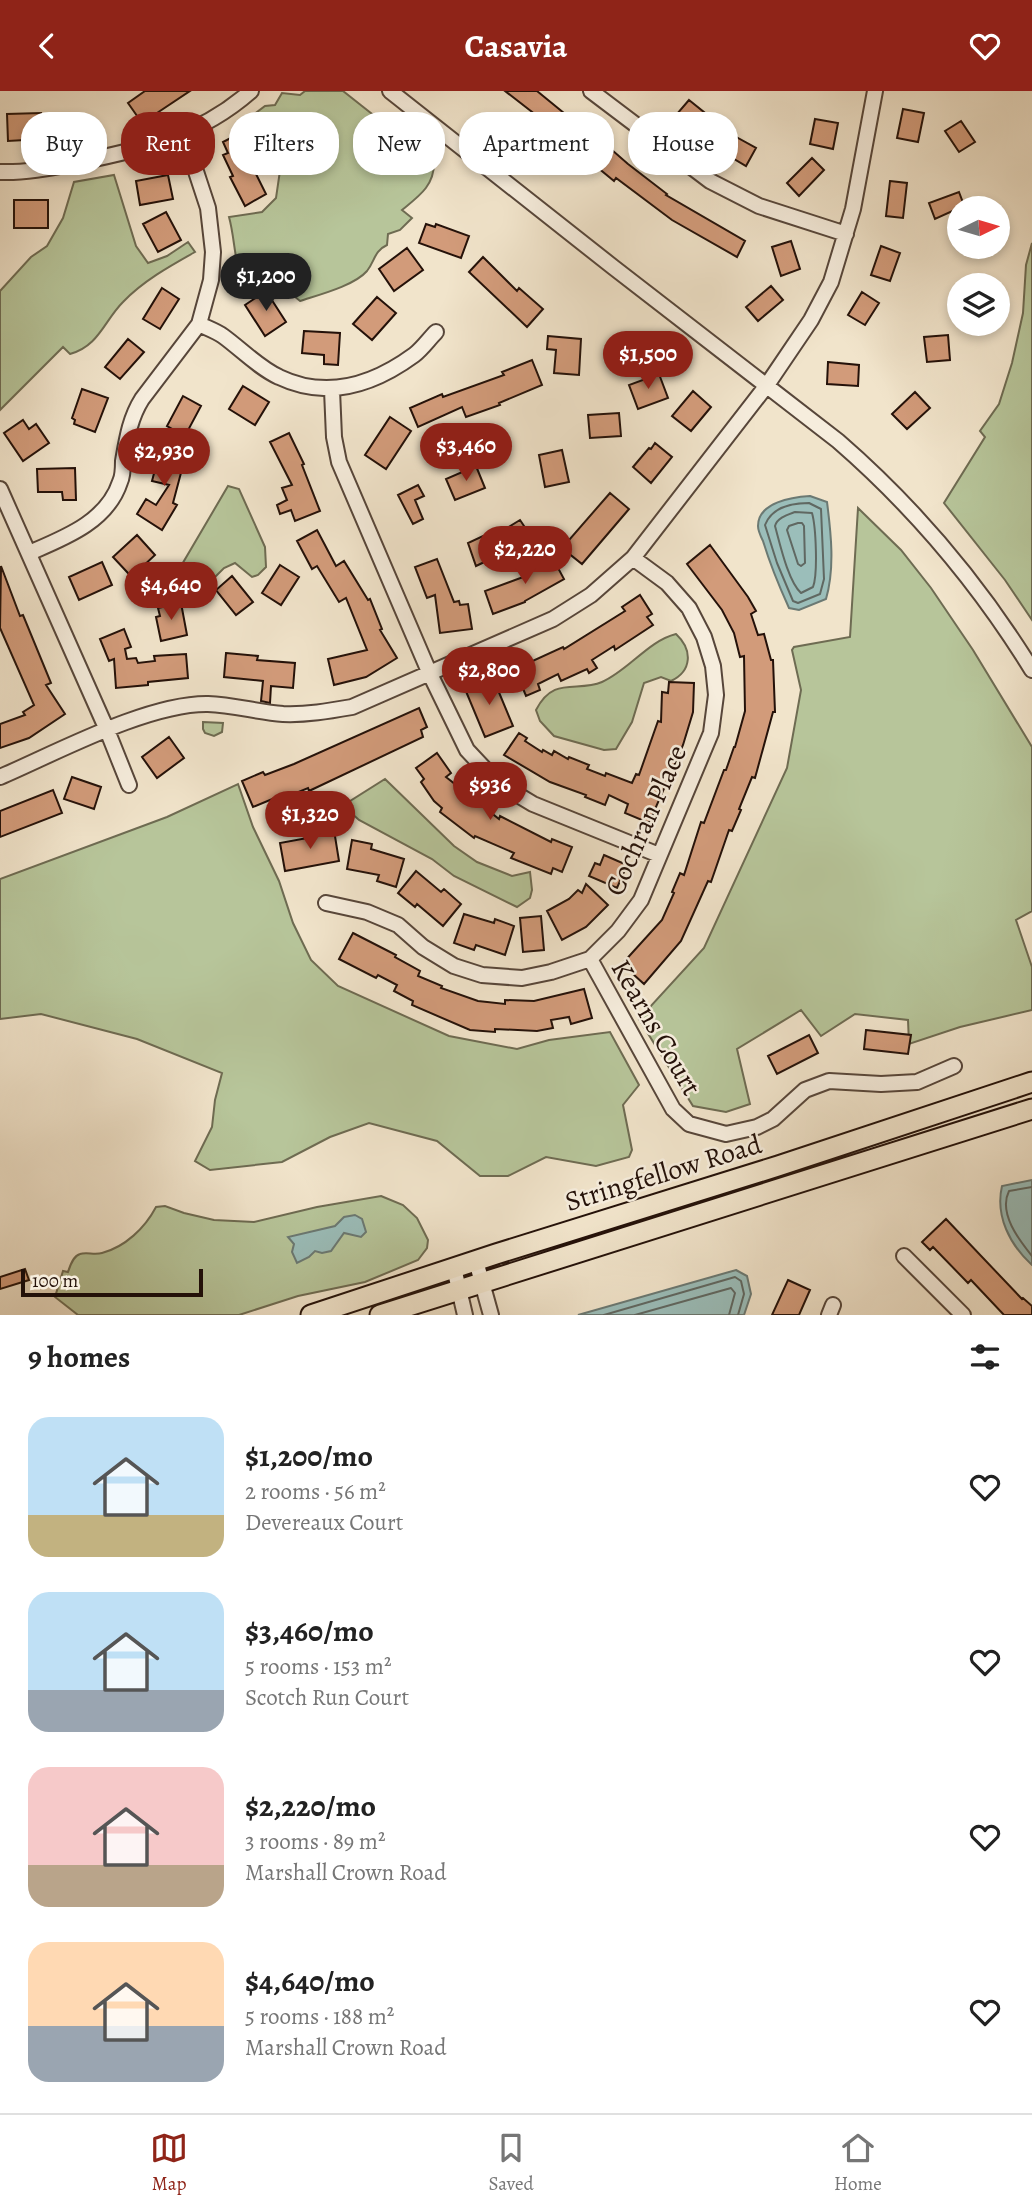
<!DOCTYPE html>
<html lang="en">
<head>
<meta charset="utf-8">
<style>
  body { margin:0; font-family:Alegreya,serif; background:#f2f2f2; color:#222; height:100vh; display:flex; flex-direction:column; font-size:26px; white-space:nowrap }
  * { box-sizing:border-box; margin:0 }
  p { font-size:23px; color:#767676 }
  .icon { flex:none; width:38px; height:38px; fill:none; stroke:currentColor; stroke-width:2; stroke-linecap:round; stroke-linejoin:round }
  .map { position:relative; height:1224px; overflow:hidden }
  .details { display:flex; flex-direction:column; background:#fff; flex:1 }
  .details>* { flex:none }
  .guide { position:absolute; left:21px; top:21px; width:990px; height:63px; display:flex; gap:14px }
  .needle { width:46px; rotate:85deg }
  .controls { position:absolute; left:947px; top:105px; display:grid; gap:14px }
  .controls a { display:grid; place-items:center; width:63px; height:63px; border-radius:50%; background:#fff; box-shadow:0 4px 10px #0003; font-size:35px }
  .scale { position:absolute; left:21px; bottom:18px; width:182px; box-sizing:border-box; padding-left:7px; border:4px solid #241109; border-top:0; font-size:19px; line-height:24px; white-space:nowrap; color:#241109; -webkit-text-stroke:5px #f6eddd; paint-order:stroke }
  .price { position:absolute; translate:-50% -60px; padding:0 16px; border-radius:24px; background:#8f2418; color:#fff; font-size:23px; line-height:46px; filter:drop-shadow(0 2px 4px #0008) }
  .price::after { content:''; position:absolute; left:50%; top:42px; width:21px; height:16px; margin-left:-10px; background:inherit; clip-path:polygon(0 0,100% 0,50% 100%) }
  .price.on { background:#222; color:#fff }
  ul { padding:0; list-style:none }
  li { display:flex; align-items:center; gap:21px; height:175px; padding:0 28px }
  li span { display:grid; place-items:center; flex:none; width:196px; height:140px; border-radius:21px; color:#555 }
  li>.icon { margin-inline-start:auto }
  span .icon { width:84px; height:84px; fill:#fffc; stroke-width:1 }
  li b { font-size:30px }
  h2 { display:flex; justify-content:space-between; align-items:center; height:84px; padding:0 28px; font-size:30px }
  .pill { padding:0 24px; border-radius:28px; background:#fff; box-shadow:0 4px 10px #0003; font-size:24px; line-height:63px }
  .pill.on { background:#8f2418; color:#fff }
  header { display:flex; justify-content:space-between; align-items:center; height:91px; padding:0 28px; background:#8f2418; color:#fff; font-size:32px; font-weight:700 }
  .tabs { display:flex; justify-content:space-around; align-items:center; height:98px; border-top:2px solid #e0e0e0; background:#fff; font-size:19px; color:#767676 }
  .tabs a { display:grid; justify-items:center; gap:4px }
  .tabs .on { color:#8f2418 }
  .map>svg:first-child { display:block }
  .green { fill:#b7c59a; stroke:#6e6b52; stroke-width:2 }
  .water { fill:#9bbeba; stroke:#6b7973; stroke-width:2 }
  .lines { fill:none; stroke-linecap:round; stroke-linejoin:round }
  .shore { stroke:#606862; stroke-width:2 }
  .building { fill:#d29b7a; stroke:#241109; stroke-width:2 }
  .minor-casing { stroke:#57463a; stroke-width:18 }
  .major-casing { stroke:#241109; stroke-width:23 }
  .minor { stroke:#f6eddd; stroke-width:14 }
  .major { stroke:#f1e4cb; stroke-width:19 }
  .labels { text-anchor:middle; stroke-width:5; stroke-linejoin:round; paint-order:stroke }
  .street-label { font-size:28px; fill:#241109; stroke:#f6eddd }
</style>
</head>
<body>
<header><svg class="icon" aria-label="back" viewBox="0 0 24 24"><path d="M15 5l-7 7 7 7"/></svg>Casavia<svg class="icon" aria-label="heart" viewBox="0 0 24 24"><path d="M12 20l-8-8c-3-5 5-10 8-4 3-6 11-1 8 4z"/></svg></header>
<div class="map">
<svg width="1032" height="1224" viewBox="0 0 1032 1224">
  <rect width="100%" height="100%" fill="#f1e4cb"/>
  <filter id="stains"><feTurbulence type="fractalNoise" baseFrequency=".00286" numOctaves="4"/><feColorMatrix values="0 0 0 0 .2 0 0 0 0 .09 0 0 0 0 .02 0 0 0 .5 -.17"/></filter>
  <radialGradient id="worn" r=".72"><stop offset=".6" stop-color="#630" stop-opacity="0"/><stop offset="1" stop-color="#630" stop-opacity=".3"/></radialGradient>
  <!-- green -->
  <path class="green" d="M 305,0 L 343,0 L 434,72 C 434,95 419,105 402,119 L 412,127 L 400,139 L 388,143 L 387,154 C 374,160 375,170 367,180 C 354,195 318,204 300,210 L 261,178 L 239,180 C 234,162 234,144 229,126 L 262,121 L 276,107 L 281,73 L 275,62 L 249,27 L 265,15 L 275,14 L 282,2 L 300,4 Z
    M 114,84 L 136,155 L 148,172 L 167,165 L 188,151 L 195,161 C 170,175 143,190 123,211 C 104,230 99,255 70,263 L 63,256 L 0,319 L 0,200 L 31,166 L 47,155 L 63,127 L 74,91 Z
    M 1032,152 L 1032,529 L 1005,489 L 944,412 L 985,346 L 980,340 L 999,313 L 1012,272 L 1023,222 L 1026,174 Z
    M 228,395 L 239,398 L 265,456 L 266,476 L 258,484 L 252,486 L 235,472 L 224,477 L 211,490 L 188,491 L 174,487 Z
    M 858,417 L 901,459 L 931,497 L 973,559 L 1032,656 L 1032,820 L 1016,829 L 1032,876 L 1032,919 L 960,936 L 909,953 L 908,929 L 855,923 L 821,945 L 801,919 L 737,958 L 750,1013 L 726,1021 L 693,1015 L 639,928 L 704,857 L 787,677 L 801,599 L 792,559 L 794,556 L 850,546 Z
    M 676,543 C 693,559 692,580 671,590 L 661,586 L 644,592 L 632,631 L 616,658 L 604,659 L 554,645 L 540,630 L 536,619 C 554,584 577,602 602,591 C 629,579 648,550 676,543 Z
    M 203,631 L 223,632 L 222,641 L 214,645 L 205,642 L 203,638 Z
    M 385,688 L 454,755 L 477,771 L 512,785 L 530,781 L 532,799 L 530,807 L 517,816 L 454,785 L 432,768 L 359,729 L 349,720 L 347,712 Z
    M 238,693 L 253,736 L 279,790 L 293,832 L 311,869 L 338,895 L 449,945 L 517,958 L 549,949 L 610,941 L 639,994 L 623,1014 L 632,1059 L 629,1066 L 596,1075 L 546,1066 L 508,1085 L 480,1085 L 437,1050 L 369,1032 L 330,1046 L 282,1071 L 210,1079 L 195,1070 L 212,1036 L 215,1009 L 222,982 L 137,948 L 41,923 L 0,928 L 0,788 L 167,726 Z
    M 381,1105 L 403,1114 L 417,1127 L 428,1149 L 427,1157 L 418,1169 L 365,1191 L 298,1205 L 239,1224 L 78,1224 L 55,1206 L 63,1180 L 68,1181 C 70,1175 73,1165 80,1163 C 86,1161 95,1164 102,1162 C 125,1156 145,1137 156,1116 L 165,1115 L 184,1122 L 214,1129 L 254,1131 L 317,1116 Z"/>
  <!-- water -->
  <path class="water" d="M 810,405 L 827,411 C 831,442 835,477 826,508 L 799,519 L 789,517 C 779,495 770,473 763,450 C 761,446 758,439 758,435 C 758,411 793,406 810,405 Z
    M 1032,1089 L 1032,1174 C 1010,1154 995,1125 1002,1095 Z
    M 355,1124 L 362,1128 L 366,1141 L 361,1146 L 344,1142 L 331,1160 L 322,1162 L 315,1160 L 309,1166 L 297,1172 L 292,1161 L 294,1153 L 288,1146 L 335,1135 L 344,1126 Z
    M 736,1179 L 747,1185 L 751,1203 L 744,1224 L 578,1224 Z"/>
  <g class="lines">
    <!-- shore -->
    <path class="shore" d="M 809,412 L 821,418 L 824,488 L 820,503 L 798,512 L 793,510 L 777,472 L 765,434 C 772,416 791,412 809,412 Z
      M 795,421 L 812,422 C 816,436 818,483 813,496 L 801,502 C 788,490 780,453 775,435 C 777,427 787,424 795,421 Z
      M 798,432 L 802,432 L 804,435 L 805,472 L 801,475 L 798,473 L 787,439 L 789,435 Z
      M 1032,1096 L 1009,1100 C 998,1122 1019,1149 1032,1165
      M 604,1224 L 735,1186 L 741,1190 L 744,1203 L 738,1224
      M 635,1224 L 731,1197 L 735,1202 L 729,1224"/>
  </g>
  <!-- building -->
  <path class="building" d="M 145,0 L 190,0 L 142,32 L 128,12 Z
    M 505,0 L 537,0 L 603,54 L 604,52 L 628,73 L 667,103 L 666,104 L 745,150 L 737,166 L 672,129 L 616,87 L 614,90 L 552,39 L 554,38 Z
    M 689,9 L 710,26 L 697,41 L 676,24 Z
    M 903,18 L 924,22 L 918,51 L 897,47 Z
    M 41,22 L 42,48 L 8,50 L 7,23 Z
    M 815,28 L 838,32 L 833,58 L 810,53 Z
    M 961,30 L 975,51 L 959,61 L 945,40 Z
    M 244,40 L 256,63 L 248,67 L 266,103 L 245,115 L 230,86 L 233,85 L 223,64 L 228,62 L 223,51 Z
    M 729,42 L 756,57 L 746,75 L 719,59 Z
    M 812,67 L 824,79 L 799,105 L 787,92 Z
    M 168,84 L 173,108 L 140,114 L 136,90 Z
    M 890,90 L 907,92 L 903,127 L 886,125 Z
    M 959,101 L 965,117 L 959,117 L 935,128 L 929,112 Z
    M 14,109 L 48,109 L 48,137 L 14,137 Z
    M 166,121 L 181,149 L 158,161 L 143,133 Z
    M 426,133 L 435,136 L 436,133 L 469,145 L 461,167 L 419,152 Z
    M 791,150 L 800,178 L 781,185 L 772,156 Z
    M 881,155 L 900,162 L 890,190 L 871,184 Z
    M 407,157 L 423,179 L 394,200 L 379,178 Z
    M 483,166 L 517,200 L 519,197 L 543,218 L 527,236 L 469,181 Z
    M 771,195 L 783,209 L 758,230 L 746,216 Z
    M 162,197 L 179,208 L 160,238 L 143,228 Z
    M 266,200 L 286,231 L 265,245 L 245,214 Z
    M 862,201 L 879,212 L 865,234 L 848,224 Z
    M 377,206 L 396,222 L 372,249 L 353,233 Z
    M 304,240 L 340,242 L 338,274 L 324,273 L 324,264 L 302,262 Z
    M 948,244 L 950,269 L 927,271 L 924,246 Z
    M 548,245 L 581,248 L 579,284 L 554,282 L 556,259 L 547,258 Z
    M 128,248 L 144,261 L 120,288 L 105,276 Z
    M 532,269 L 542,294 L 499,312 L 500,314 L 466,326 L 462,316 L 418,336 L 410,317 L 442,303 L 443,306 L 504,284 L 502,281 Z
    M 828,271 L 859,274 L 858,295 L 827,293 Z
    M 659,283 L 668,307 L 638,318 L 629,294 Z
    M 243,295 L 269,311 L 255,334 L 229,318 Z
    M 82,298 L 108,307 L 95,341 L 74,333 L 75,329 L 72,327 Z
    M 693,300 L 711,316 L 691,340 L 672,325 Z
    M 915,301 L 930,317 L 907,338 L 892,323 Z
    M 183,305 L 201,315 L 185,345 L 167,335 Z
    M 619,322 L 621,345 L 590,347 L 588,324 Z
    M 390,326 L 411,340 L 386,378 L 365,364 Z
    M 23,329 L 29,338 L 36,333 L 49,352 L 23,370 L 4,342 Z
    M 289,342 L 304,373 L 302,374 L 320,420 L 295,430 L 291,419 L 280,423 L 277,414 L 287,409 L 282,397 L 292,394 L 270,351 Z
    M 655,352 L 672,366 L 651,392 L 633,376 L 649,357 L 651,358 Z
    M 161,356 L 186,363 L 173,412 L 177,414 L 162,439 L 137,423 L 146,408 L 156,414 L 169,394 L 152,390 Z
    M 562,359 L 569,391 L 545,396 L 539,364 Z
    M 476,375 L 485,397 L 455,409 L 446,388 Z
    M 75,377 L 76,409 L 63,409 L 62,401 L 38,401 L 37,378 Z
    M 418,394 L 424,405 L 415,409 L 423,428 L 413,433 L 398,404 Z
    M 610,402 L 629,418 L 582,473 L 562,457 Z
    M 520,429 L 532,447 L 504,464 L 503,462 L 476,475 L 468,452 L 483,445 L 486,450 Z
    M 317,439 L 336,475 L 344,470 L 368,509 L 370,508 L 382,538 L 380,539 L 397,567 L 366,586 L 334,594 L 328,568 L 367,559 L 346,507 L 339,511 L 317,475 L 312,478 L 297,450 Z
    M 137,444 L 155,464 L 140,478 L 150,488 L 141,496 L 113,466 Z
    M 710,454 L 748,506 L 756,520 L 751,523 L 758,544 L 764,543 L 771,569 L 773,569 L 775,621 L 773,621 L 755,687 L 752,686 L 739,718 L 741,719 L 732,740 L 729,739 L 711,791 L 708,790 L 681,850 L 644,893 L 622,873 L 662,829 L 674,802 L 672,801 L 680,782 L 684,784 L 701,731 L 704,732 L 724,679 L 726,679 L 734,656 L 735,656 L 745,620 L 744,565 L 740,566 L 734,542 L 722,519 L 687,473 Z
    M 551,464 L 564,488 L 525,510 L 525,511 L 493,523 L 485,500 L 526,485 L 523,479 Z
    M 437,468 L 454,511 L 459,510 L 460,514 L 468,513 L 472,538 L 440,542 L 435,504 L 427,507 L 415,476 Z
    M 102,471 L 112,494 L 79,509 L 69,486 Z
    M 280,474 L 299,486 L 281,514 L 262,502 Z
    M 1,475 L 20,525 L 23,524 L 51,592 L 46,594 L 65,623 L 29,647 L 0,657 L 0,633 L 25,624 L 23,621 L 34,614 L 0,537 Z
    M 232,485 L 253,511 L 236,524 L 216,499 Z
    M 640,504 L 652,523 L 647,526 L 653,534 L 615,559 L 614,555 L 592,569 L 597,577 L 589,582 L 587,578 L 561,590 L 558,583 L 538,593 L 540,599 L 526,605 L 515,578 L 563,556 L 564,558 L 625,520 L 622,516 Z
    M 181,512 L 187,544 L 161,550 L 156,526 L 160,525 L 158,517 Z
    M 124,538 L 131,556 L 125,558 L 127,568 L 136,567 L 138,572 L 155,570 L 154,565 L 186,563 L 188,587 L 148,591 L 148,594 L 116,597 L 114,568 L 109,570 L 100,548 Z
    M 226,562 L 258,565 L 257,569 L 295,572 L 293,597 L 271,595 L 270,612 L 261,610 L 263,590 L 224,586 Z
    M 493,587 L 513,635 L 485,646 L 465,598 Z
    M 669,591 L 694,592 L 693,621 L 683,654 L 649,732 L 625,722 L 628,713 L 609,704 L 605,714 L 585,706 L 586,704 L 550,691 L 504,664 L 519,642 L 527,647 L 525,650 L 542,661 L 543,659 L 552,664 L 554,660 L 568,668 L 569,666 L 589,674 L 587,678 L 605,685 L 606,682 L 632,692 L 636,683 L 639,684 L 658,630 L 661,631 L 662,601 L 668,602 Z
    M 419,617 L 427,636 L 421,639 L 423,646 L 309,700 L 308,697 L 284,707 L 282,704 L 253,716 L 242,690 L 263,681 L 265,684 L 294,673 Z
    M 169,646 L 184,667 L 157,687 L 142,666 Z
    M 437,662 L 451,682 L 446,686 L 499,728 L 500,725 L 551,751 L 552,748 L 572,756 L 562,781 L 553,777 L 551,783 L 511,767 L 514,762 L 475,745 L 474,747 L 440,721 L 442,717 L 434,710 L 421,691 L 424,688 L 416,677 Z
    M 72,686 L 101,696 L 94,718 L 64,708 Z
    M 53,699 L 62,722 L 0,746 L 0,720 Z
    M 334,739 L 339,770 L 285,780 L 280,752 L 313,746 L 313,743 Z
    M 352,749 L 372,753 L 371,758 L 404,768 L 396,796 L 377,790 L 379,784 L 347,778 Z
    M 604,764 L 627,774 L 617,797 L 589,785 L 595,772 L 600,774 Z
    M 416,780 L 441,801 L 444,798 L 461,813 L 443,835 L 417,813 L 415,816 L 398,802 Z
    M 586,793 L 608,814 L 586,836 L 562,849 L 547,820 L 569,808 L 578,799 L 582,802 Z
    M 464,823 L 494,832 L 495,828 L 514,835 L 505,864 L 476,854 L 474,859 L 454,852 Z
    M 541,825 L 544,859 L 523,861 L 520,827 Z
    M 353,842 L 396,864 L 395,866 L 420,880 L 418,885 L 442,895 L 441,897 L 478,910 L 505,913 L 505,909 L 534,910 L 584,898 L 592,927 L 571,933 L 569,926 L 551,929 L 553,937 L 537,940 L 495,938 L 495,941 L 470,939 L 412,914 L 413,910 L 394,900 L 397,894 L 378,884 L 376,887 L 339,868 Z
    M 866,939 L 911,944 L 908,963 L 864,958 Z
    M 809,944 L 818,962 L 777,983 L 768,965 Z
    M 946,1128 L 1022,1208 L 1023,1207 L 1032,1215 L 1032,1224 L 1004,1224 L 971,1189 L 968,1192 L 933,1156 L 930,1159 L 922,1151 Z
    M 25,1178 L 29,1189 L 0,1198 L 0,1186 Z
    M 788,1189 L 810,1199 L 799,1224 L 772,1224 Z"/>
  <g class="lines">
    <defs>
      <path id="minor" d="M 390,0 L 613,176 L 838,350 C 914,416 979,493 1032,579
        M 591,0 L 710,90 L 759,115 L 846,143
        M 0,81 C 27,82 54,76 80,71 C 144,58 200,45 251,0
        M 199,233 C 207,237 216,240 223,245 C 241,258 259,277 279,286 C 327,309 373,294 414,264 C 422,258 429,248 436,241
        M 332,299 L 334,346 L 339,371 L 430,583 L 467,659 L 498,692 L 533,713 L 659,764
        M 0,398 L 107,639 L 129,694
        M 29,462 C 64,447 107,431 120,391 C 123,385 123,376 123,370 C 127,347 130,327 142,308 L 199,233 L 211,189 L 213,161 L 208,117 L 184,44
        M 0,686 C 56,662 148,612 208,613 C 233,614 258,621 283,623 C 306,624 329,620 352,616 L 553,528 L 591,504 L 633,467 L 767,294 L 811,229 L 831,191 L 853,118 L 875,0
        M 326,812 L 367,821 L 398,834 L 423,856 L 454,875 L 482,884 L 522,887 L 551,881 L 590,868 L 618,840 L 641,809 L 711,642 L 716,604 L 713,575 L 704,546 L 689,517 L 667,492 L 633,467
        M 590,868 L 673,1018 L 689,1033 L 726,1043 L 757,1036 L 773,1028 L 805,999 L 829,990 L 881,993 L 917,991 L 954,975
        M 904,1165 L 963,1224
        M 476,1170 L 491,1224
        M 454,1177 L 465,1224
        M 829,1224 L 833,1214"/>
      <path id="major" d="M 311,1224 L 496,1163 L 778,1075 L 1032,991
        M 380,1224 L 1032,1018"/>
    </defs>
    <!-- minor casing -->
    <use href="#minor" class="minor-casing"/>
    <!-- major casing -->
    <use href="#major" class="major-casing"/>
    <!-- minor -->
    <use href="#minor" class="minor"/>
    <!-- major -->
    <use href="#major" class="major"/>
  </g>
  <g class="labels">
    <!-- street labels -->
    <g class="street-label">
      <text transform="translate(645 729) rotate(-66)" y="10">Cochran Place</text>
      <text transform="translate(657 936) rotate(60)" y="10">Kearns Court</text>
      <text transform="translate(663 1081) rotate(-17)" y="10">Stringfellow Road</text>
    </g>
  </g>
  <rect width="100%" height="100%" filter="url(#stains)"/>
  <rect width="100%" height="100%" fill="url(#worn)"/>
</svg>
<div class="controls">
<a><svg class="needle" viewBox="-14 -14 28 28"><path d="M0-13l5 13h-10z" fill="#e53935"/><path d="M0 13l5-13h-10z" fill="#767676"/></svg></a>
<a><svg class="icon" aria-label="layers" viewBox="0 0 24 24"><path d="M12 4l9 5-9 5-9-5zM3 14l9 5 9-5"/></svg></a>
</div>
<div class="scale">100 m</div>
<b class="price on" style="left:266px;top:222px">$1,200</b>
<b class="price" style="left:648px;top:300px">$1,500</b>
<b class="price" style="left:466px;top:392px">$3,460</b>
<b class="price" style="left:164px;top:397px">$2,930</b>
<b class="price" style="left:525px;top:495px">$2,220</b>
<b class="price" style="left:171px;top:531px">$4,640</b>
<b class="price" style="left:489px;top:616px">$2,800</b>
<b class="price" style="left:490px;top:731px">$936</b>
<b class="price" style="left:310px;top:760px">$1,320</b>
<div class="guide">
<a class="pill">Buy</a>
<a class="pill on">Rent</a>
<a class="pill">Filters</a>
<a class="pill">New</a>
<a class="pill">Apartment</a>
<a class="pill">House</a>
</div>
</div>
<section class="details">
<h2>9 homes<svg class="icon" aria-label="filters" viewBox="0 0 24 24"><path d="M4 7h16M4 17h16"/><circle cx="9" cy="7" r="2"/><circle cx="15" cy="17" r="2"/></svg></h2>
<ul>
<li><span style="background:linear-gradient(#bfe0f5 70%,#c2b280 0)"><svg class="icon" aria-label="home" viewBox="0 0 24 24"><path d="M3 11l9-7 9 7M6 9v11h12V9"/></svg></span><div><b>$1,200/mo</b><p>2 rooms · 56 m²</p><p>Devereaux Court</p></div><svg class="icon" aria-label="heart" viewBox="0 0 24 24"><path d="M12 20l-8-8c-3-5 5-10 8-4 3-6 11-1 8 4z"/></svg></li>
<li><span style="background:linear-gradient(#bfe0f5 70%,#9aa5b1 0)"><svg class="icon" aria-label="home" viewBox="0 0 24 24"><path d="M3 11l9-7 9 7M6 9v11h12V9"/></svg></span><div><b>$3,460/mo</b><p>5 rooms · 153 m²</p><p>Scotch Run Court</p></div><svg class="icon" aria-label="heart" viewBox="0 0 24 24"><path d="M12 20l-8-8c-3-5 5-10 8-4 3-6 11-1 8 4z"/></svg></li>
<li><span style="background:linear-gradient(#f6c9c9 70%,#b9a48a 0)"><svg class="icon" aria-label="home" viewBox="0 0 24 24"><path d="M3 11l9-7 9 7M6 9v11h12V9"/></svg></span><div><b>$2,220/mo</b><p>3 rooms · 89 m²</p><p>Marshall Crown Road</p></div><svg class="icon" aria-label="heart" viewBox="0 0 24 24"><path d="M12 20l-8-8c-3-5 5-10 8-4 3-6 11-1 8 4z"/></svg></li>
<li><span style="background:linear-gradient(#ffd9b3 60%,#9aa5b1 0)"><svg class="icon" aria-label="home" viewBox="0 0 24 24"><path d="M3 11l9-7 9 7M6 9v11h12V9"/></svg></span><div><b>$4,640/mo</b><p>5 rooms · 188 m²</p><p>Marshall Crown Road</p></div><svg class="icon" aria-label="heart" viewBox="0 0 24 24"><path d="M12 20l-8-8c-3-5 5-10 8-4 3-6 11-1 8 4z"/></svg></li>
</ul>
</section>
<nav class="tabs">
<a class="on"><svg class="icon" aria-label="map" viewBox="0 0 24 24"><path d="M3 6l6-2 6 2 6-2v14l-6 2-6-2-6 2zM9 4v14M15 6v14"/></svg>Map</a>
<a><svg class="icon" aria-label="saved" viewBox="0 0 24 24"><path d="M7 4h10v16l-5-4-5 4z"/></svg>Saved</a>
<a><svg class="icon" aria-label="home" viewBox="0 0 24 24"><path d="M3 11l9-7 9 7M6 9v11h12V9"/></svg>Home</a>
</nav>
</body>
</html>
